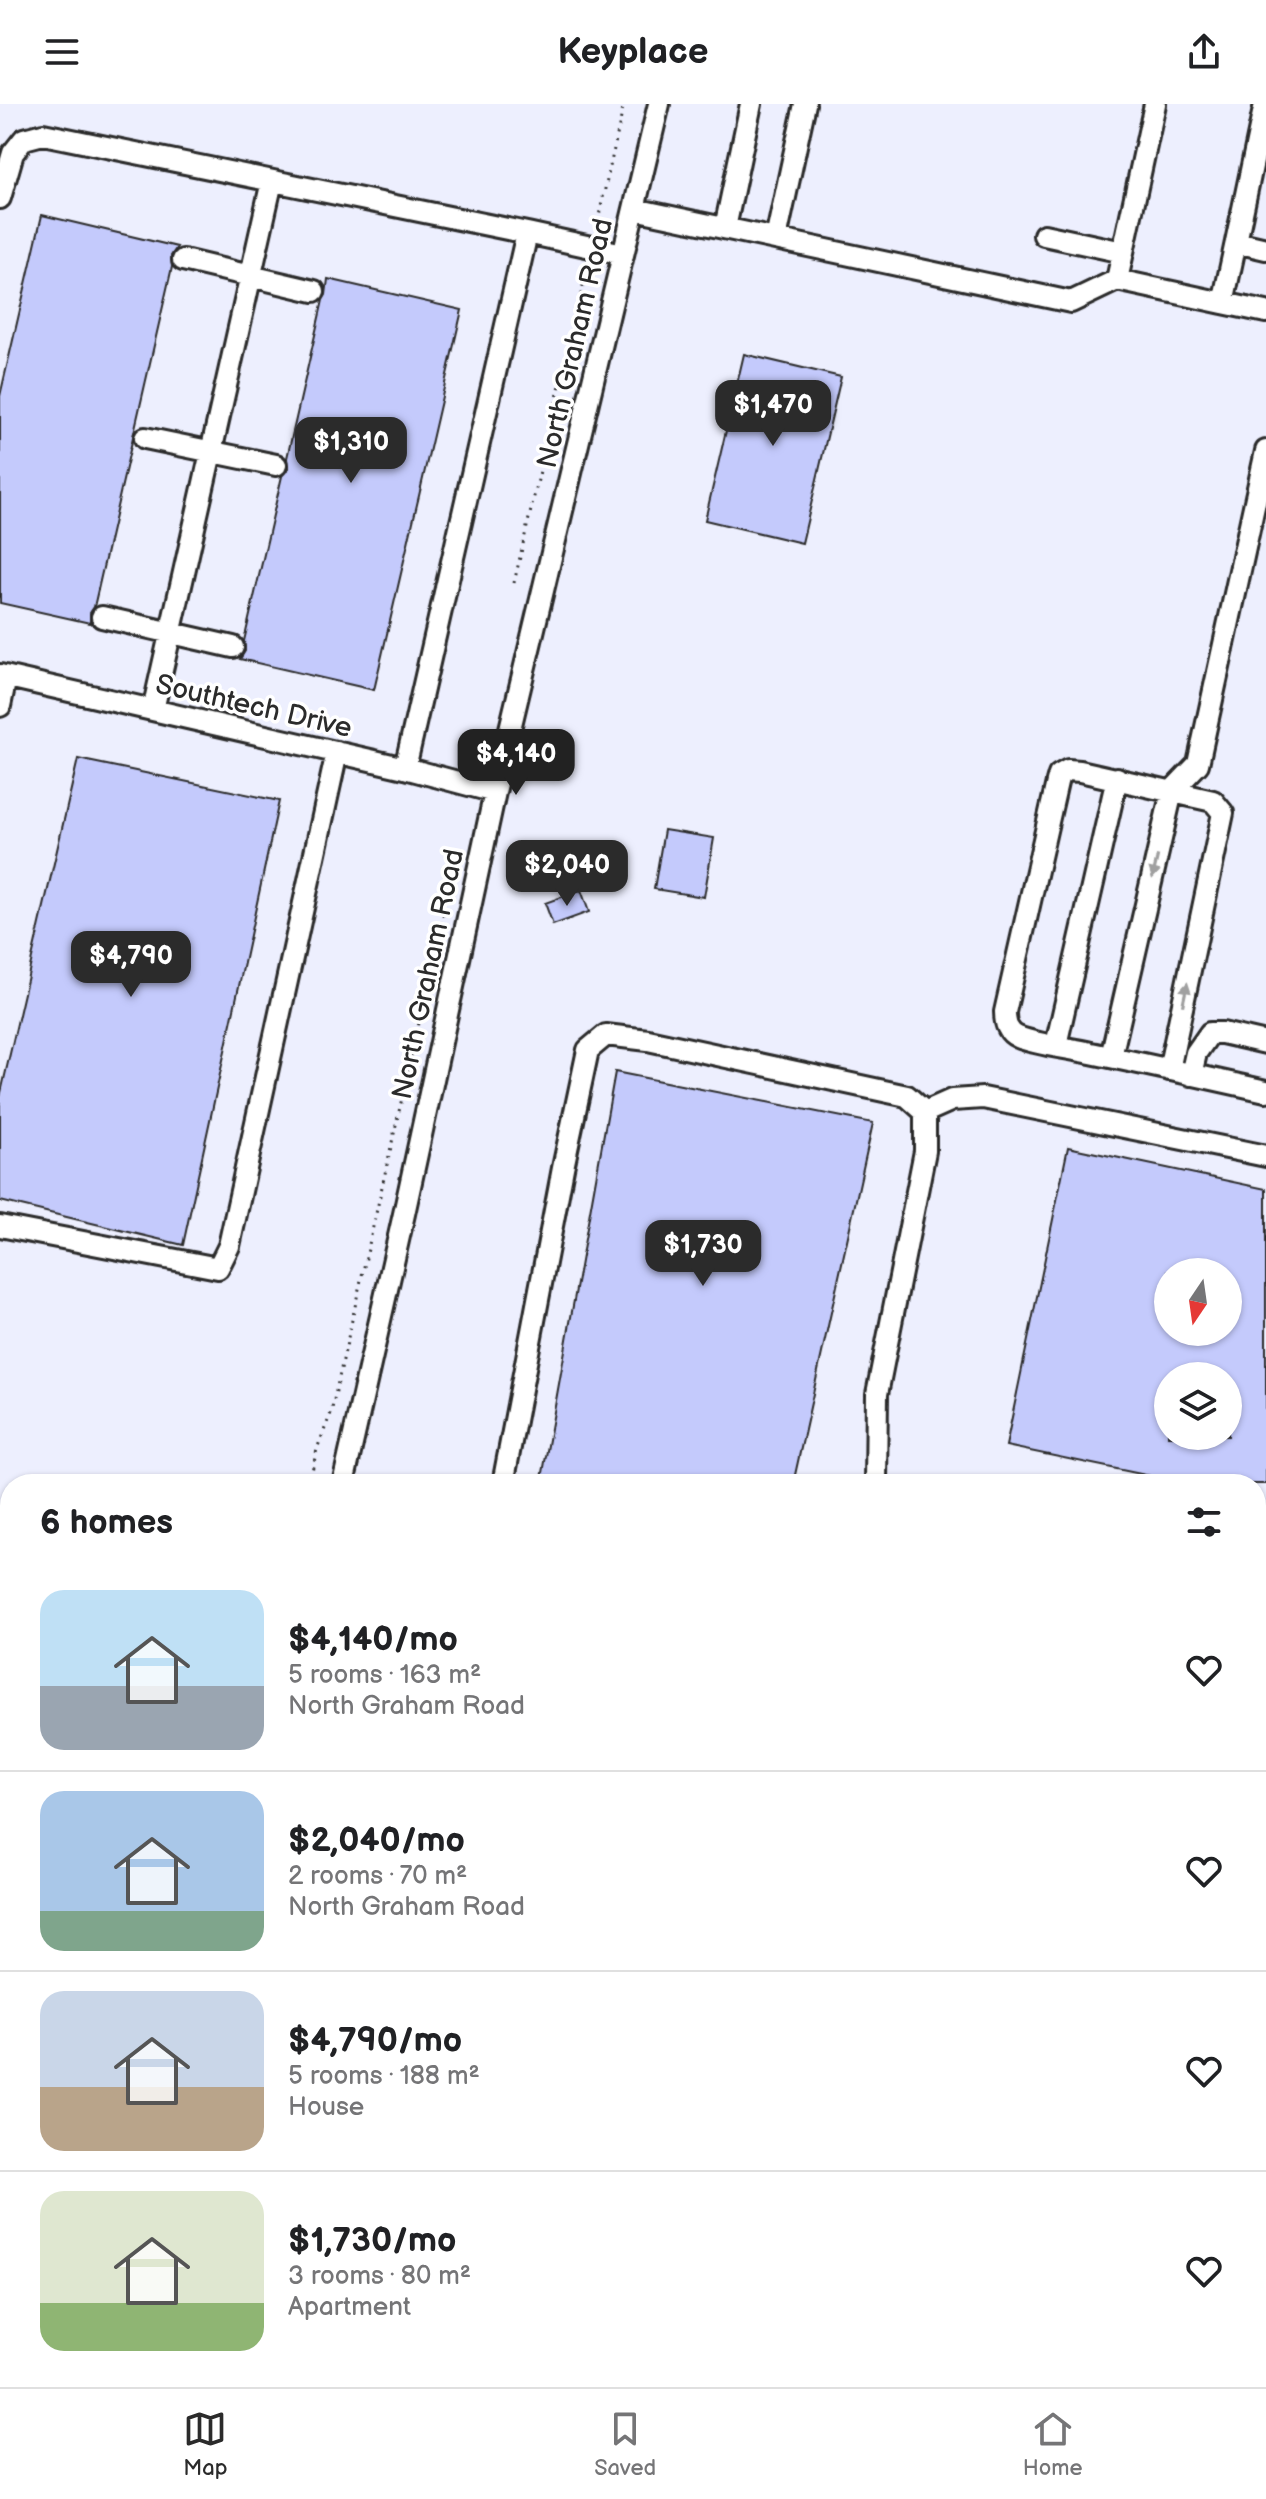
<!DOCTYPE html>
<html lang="en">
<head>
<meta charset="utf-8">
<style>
  body { margin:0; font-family:"Balsamiq Sans",sans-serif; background:#f6f6f6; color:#202124; height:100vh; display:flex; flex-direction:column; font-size:30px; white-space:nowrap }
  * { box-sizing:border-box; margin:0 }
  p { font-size:26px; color:#757577 }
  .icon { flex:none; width:44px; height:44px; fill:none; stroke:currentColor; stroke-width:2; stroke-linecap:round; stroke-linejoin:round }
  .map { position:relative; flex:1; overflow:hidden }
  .drawer { position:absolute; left:0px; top:1370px; width:1266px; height:914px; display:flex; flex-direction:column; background:#fff; border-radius:32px 32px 0 0; box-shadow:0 2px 6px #0004 }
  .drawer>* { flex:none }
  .needle { width:52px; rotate:193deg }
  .controls { position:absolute; left:1154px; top:1154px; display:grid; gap:16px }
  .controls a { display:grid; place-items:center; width:88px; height:88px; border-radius:50%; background:#fff; box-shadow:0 2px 6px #0004; font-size:40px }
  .price { position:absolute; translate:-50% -68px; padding:0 18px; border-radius:16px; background:#2b2b2b; color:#fff; font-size:26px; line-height:52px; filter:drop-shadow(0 2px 4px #0008) }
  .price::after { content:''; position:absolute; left:50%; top:48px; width:24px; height:18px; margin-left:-12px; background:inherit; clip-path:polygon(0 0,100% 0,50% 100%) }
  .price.selected { background:#222; color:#fff }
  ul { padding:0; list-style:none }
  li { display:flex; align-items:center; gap:24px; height:200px; padding:0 40px }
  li+li { border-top:2px solid #e0e0e0 }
  li span { display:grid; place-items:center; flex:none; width:224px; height:160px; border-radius:24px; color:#555 }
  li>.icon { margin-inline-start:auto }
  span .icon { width:96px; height:96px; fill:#fffc; stroke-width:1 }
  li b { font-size:34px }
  h2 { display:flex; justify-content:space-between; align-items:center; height:96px; padding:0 40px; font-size:34px }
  header { display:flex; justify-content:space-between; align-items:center; height:104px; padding:0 40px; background:#fff; font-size:36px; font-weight:700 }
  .menu { display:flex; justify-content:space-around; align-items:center; height:112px; border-top:2px solid #e0e0e0; background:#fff; font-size:22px; color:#757577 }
  .menu a { display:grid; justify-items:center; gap:4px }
  .menu .selected { color:#2b2b2b }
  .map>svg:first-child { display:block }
  .green { fill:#bfe29c; stroke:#758664; stroke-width:2 }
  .building { fill:#c4cafc; stroke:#2b2b2b; stroke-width:2; fill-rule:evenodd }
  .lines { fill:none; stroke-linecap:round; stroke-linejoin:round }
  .minor-casing { stroke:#2b2b2b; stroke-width:26 }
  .path { stroke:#2b2b2b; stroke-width:3; stroke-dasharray:2 6; stroke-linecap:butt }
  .minor { stroke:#fff; stroke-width:20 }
  .oneway { fill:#a0a0a0 }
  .labels { text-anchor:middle; stroke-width:7; stroke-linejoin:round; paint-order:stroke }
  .street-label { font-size:28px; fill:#2b2b2b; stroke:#fff }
</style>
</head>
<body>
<header><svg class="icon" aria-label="menu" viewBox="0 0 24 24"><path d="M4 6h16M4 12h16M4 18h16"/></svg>Keyplace<svg class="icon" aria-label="share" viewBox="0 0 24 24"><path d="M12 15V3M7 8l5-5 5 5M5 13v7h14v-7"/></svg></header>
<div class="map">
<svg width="1266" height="2283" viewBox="0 0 1266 2283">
  <rect width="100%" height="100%" fill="#edeffe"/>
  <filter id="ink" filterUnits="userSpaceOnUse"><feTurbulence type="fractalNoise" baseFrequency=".0125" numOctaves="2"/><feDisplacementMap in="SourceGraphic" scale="16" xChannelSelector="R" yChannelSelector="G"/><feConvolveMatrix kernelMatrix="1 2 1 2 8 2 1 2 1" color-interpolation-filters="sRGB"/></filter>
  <g filter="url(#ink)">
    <!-- green -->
    <path class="green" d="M 1266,1718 L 1266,2149 L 1256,2145 L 1256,1719 Z"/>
    <!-- building -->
    <path class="building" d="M 42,111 L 177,143 L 171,152 L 172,163 L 94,503 L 90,509 L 90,519 L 0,499 L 0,292 Z
      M 328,175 L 462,206 L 374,586 L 240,555 L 245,547 L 244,537 L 282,372 L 288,364 L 287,354 L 323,196 L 326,191 Z
      M 744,250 L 841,273 L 802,439 L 705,416 Z
      M 78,655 L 279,697 L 183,1141 L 0,1097 L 0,993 Z
      M 664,726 L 714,734 L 704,793 L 654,785 Z
      M 581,786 L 589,808 L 553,821 L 545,799 Z
      M 615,968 L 873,1019 L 793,1380 L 541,1380 Z
      M 1068,1043 L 1266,1085 L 1266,1380 L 1189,1380 L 1006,1342 ZM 1168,1168 L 1228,1168 L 1228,1228 L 1168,1228 ZM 1168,1272 L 1228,1272 L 1228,1332 L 1168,1332 Z"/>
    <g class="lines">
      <defs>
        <path id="minor" d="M 1265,0 L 1236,138 L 1266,145
          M 0,94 L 13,49 L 24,35 L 43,30 L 527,129 L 405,664
          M 634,105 L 1071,198 L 1117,176 L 1223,199
          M 725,124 L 751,0
          M 527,129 L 623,150
          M 1044,131 L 1123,148
          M 776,135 L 805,0
          M 1236,138 L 1223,199 L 1266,208
          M 183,156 L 314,187
          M 1117,176 L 1155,0
          M 145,334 L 276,361
          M 102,513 L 233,543
          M 0,571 L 405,664 L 495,688
          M 0,602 L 6,573
          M 153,606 L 272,77
          M 1056,941 L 1117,674
          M 1111,953 L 1172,687 L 1198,660 L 1266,347
          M 1169,966 L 1223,709 L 1213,697 L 1080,667 L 1068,666 L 1059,671 L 1057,678 L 1005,908 C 1005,919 1007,928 1018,933 C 1037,941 1070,944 1091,949 C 1149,961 1208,974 1266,987
          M 1191,971 L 1196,949 L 1210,929 L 1222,929 L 1266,939
          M 925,1008 L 952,996 L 983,994 L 1266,1052
          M 0,1122 L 218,1164 L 229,1142 L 337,648
          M 343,1380 L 404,1110 L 495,688 L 659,0
          M 503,1380 L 563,1064 L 588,946 L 606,931 L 648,936 L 907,992 L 925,1008 L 925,1047 L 877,1290 L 876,1380
          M 1256,1450 L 1266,1452
          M 1256,1687 L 1266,1686
          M 1256,2165 L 1266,2161
          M 0,2221 L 10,2223
          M 139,2283 L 141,2274
          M 286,2283 L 288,2274
          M 1179,2283 L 1181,2274
          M 1223,2283 L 1225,2274"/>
      </defs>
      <!-- minor casing -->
      <use href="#minor" class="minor-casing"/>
      <!-- path -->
      <path class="path" d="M 596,125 L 624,0
        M 514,479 L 588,160
        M 309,1380 L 317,1345 L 331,1309 L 444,808
        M 101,2283 L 104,2274"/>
      <!-- minor -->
      <use href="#minor" class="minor"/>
    </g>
    <!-- one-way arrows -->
    <defs><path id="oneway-solid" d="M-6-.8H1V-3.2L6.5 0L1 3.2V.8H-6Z" transform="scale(2)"/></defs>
    <g class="oneway">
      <use href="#oneway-solid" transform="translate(1155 763) rotate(103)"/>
      <use href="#oneway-solid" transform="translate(1185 890) rotate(-78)"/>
    </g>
  </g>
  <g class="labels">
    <!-- street labels -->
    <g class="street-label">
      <text transform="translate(574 239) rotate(-77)" y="10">North Graham Road</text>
      <text transform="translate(254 601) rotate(13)" y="10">Southtech Drive</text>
      <text transform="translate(427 870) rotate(-78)" y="10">North Graham Road</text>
    </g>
  </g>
</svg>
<div class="controls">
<a><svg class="needle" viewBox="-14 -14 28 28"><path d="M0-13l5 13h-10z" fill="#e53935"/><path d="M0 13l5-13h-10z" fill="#757577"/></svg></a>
<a><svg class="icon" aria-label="layers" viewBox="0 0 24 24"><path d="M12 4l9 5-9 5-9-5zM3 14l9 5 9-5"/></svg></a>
</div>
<b class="price" style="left:773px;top:344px">$1,470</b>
<b class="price" style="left:351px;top:381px">$1,310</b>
<b class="price selected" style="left:516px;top:693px">$4,140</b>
<b class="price" style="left:567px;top:804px">$2,040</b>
<b class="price" style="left:131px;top:895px">$4,790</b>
<b class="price" style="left:703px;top:1184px">$1,730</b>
<section class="drawer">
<h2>6 homes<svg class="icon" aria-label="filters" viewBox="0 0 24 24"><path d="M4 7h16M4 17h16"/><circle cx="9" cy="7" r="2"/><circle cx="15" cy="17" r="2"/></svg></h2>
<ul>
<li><span style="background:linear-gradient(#bfe0f5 60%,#9aa5b1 0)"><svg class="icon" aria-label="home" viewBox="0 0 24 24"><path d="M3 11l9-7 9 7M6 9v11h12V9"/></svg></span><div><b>$4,140/mo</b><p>5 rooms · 163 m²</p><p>North Graham Road</p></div><svg class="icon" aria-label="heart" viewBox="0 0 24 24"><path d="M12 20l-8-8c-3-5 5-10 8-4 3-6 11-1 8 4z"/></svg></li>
<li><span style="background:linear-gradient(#a9c7e8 75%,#7fa58c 0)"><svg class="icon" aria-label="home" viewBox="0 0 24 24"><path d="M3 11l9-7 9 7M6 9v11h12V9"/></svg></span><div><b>$2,040/mo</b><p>2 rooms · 70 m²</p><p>North Graham Road</p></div><svg class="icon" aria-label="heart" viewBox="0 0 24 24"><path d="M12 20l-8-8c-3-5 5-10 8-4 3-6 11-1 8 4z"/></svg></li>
<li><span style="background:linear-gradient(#c9d6e8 60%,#b9a48a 0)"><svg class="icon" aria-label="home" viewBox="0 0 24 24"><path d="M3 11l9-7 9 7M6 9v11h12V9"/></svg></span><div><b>$4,790/mo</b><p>5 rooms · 188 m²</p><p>House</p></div><svg class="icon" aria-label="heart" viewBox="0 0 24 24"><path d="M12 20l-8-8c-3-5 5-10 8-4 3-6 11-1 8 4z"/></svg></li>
<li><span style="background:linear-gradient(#dfe7d0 70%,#8fb573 0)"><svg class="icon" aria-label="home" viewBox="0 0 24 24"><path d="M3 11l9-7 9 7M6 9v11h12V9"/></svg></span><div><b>$1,730/mo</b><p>3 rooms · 80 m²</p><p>Apartment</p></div><svg class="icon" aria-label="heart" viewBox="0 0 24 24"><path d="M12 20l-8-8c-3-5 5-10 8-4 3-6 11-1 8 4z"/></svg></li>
</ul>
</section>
</div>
<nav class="menu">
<a class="selected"><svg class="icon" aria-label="map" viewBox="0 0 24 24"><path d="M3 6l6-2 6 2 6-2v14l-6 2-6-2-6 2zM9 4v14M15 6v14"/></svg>Map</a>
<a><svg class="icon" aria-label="saved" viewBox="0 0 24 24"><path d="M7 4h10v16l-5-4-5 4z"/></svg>Saved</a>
<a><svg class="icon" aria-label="home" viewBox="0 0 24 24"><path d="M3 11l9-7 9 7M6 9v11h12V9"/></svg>Home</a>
</nav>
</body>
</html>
